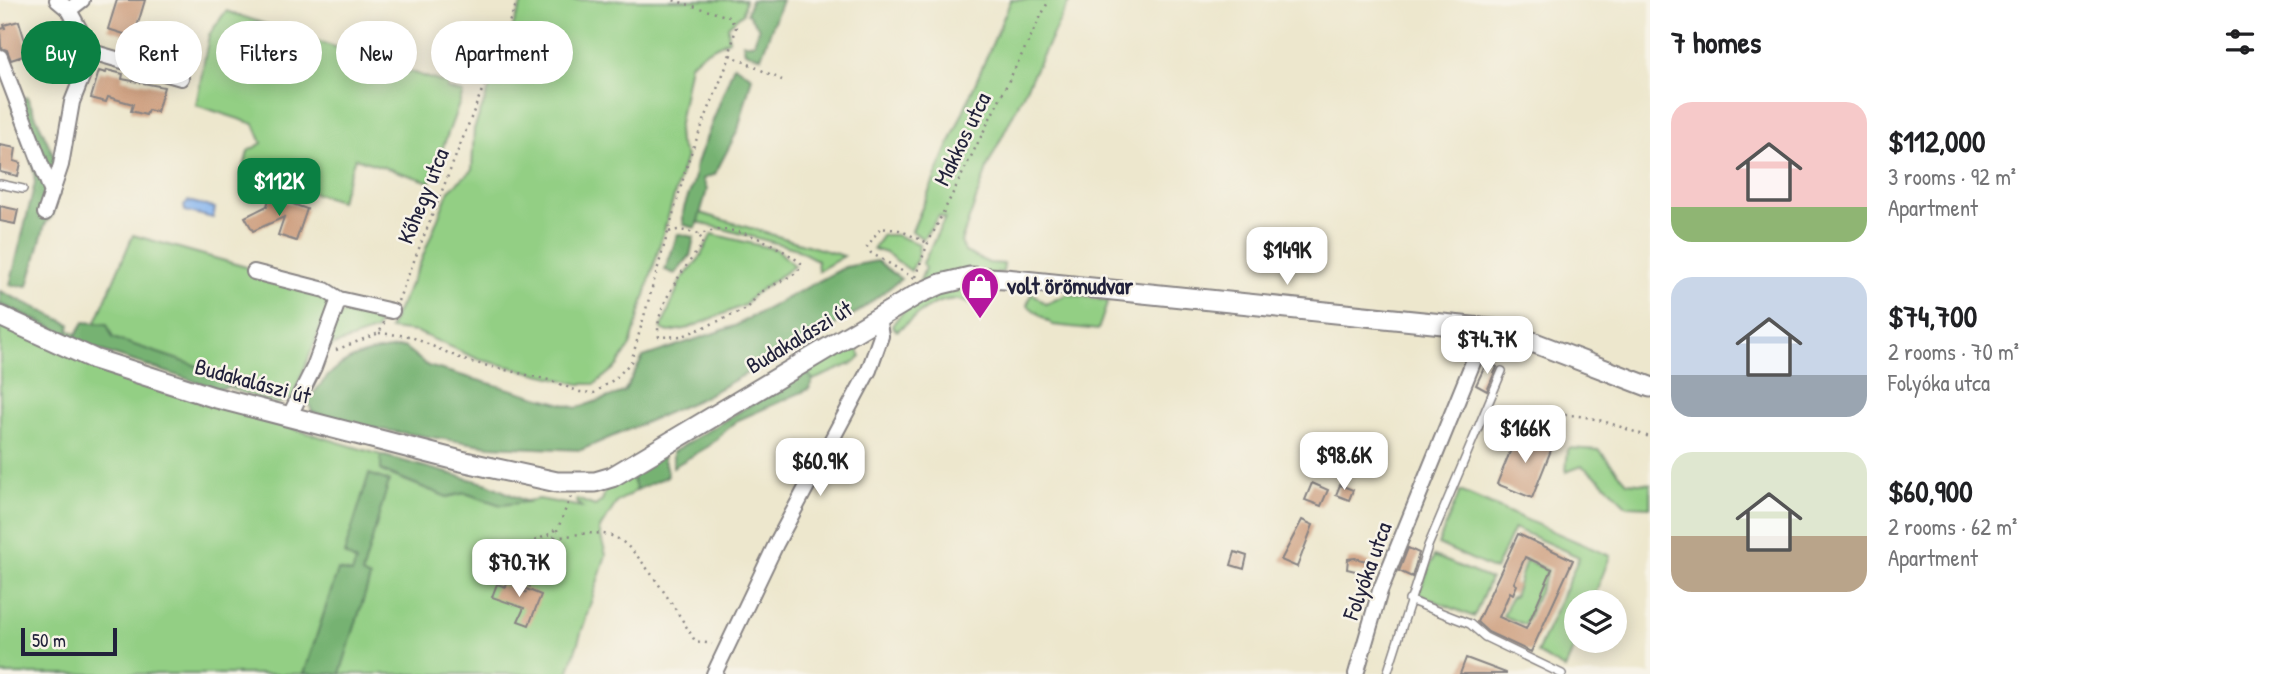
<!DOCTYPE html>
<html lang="en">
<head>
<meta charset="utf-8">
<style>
  body { margin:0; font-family:"Patrick Hand",sans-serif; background:#f2f2f2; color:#202124; height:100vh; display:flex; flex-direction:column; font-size:26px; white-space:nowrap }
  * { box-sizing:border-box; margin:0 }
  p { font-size:23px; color:#757577 }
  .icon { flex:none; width:38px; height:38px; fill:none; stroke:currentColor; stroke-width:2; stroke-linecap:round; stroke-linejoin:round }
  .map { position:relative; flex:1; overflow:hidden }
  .side { display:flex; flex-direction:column; background:#fff; width:630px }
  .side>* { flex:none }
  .guide { position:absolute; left:21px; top:21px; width:665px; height:63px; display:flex; gap:14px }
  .controls { position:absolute; left:1564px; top:590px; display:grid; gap:14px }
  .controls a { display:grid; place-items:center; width:63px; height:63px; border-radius:50%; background:#fff; box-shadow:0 4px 18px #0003; font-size:35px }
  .scale { position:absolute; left:21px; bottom:18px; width:96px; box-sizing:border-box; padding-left:7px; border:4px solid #22223b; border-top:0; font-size:19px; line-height:24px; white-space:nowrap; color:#22223b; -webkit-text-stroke:5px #f7f3e8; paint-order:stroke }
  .price { position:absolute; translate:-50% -60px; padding:0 16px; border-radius:14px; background:#fff; color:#222; font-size:23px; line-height:46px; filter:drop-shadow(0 2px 4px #0008) }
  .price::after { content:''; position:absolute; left:50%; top:42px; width:21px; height:16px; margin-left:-10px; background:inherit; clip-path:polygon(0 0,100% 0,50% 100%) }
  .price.current { background:#0b8043; color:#fff }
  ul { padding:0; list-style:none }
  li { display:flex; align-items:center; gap:21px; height:175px; padding:0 21px }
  li span { display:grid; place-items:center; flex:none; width:196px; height:140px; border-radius:21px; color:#555 }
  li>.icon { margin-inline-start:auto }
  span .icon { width:84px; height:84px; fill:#fffc; stroke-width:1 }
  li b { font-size:30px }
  h2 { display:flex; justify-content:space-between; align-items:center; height:84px; padding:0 21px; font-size:30px }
  .chip { padding:0 24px; border-radius:32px; background:#fff; box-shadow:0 4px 18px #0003; font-size:24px; line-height:63px }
  .chip.current { background:#0b8043; color:#fff }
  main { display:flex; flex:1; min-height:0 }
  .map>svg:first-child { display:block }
  .green { fill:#93cf84; stroke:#5a7860; stroke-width:2 }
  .forest { fill:#76b272; stroke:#4c6a56; stroke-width:2 }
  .water { fill:#84b4ef; stroke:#536b95; stroke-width:2 }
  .building { fill:#cfa182; fill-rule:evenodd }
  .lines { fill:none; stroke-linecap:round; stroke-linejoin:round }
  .lane-casing { stroke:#888484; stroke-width:10 }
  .street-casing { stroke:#888484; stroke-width:18 }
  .secondary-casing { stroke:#888484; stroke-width:23 }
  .path { stroke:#888484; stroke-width:2.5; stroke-dasharray:2 5; stroke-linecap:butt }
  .lane { stroke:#fff; stroke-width:7 }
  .street { stroke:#fff; stroke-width:14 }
  .secondary { stroke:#fff; stroke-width:19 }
  .labels { text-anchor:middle; stroke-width:5; stroke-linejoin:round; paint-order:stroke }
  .street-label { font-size:23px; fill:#22223b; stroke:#f7f3e8 }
  .poi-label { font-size:23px; font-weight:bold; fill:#22223b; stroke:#f7f3e8; text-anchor:start }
</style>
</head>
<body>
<main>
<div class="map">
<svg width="1650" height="674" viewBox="0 0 1650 674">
  <rect width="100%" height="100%" fill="#f7f3e8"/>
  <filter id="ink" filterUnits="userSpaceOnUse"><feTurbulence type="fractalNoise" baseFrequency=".0143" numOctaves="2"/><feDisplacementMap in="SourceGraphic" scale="14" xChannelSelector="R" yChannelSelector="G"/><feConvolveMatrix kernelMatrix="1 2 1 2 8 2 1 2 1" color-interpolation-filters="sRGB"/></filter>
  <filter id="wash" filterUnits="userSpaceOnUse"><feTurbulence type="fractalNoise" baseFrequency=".00686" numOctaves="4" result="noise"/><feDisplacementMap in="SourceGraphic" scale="28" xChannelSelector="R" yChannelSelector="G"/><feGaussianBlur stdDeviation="1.57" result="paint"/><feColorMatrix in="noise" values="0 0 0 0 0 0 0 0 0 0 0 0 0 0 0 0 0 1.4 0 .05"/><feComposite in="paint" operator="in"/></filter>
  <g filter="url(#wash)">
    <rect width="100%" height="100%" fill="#ede7cd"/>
    <!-- green -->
    <path class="green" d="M 523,0 L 745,0 L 743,13 L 728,26 L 729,40 L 703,53 L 690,64 L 678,129 L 679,143 L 686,156 L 630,346 L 617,366 L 595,384 L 579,384 L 478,359 L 417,332 L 389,329 L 419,266 L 449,190 L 472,170 L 474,129 Z
      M 1011,0 L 1070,0 L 989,163 L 961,242 L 965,252 L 989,263 L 1004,264 L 1003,272 L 922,283 L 920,281 L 925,268 L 923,263 L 945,218 L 939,216 L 923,239 L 912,231 Z
      M 226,11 L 447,84 L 447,89 L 463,93 L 430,182 L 355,158 L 340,201 L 243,172 L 248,151 L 262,143 L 254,124 L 196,105 L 209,35 Z
      M 700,213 L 844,256 L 818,271 L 817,260 L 794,248 L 697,222 Z
      M 712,234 L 778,250 L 794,266 L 753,295 L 745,305 L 689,328 L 669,332 L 661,329 L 681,280 L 699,259 Z
      M 133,235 L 246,267 L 254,276 L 329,296 L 331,302 L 292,399 L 277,404 L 243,393 L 92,331 Z
      M 883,235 L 896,235 L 919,244 L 918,257 L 911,271 L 886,253 L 873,249 Z
      M 986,287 L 992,290 L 991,294 L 971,305 C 944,288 918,315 897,331 L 892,326 C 910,295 952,289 986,287 Z
      M 1032,293 L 1046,304 L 1068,294 L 1108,301 L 1098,330 L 1053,325 L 1027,305 Z
      M 0,298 L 81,336 L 95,369 L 381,455 L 381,471 L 447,497 L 465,493 L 501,505 L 539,499 L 582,507 L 576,502 L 577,499 L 595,506 L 602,501 L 606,488 L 631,475 L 637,490 L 617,502 L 599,530 L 606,555 L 568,674 L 0,674 Z
      M 347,309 L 380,314 L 377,330 L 334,345 L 324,352 L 336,320 Z
      M 857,348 L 861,356 L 856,362 L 813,380 L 806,371 Z
      M 1568,448 L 1599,450 L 1627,482 L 1650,484 L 1650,507 L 1627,506 L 1600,479 L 1582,466 L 1566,472 Z
      M 1460,491 L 1610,556 L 1592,602 L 1577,602 L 1577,640 L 1565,669 L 1537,653 L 1579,557 L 1514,528 L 1495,570 L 1438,544 Z
      M 1434,556 L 1490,579 L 1474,617 L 1418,594 Z
      M 1526,560 L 1548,570 L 1525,625 L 1503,616 L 1511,597 L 1514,597 Z"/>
    <!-- forest -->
    <path class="forest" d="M 751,0 L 782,0 L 761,57 L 745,52 L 743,43 L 754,43 L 759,28 L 747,13 Z
      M 734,65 L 752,77 L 738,130 L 715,174 L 703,179 L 707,190 L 696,228 L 684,225 C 678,206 697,188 695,168 Z
      M 27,97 L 58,165 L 53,215 L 45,224 L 28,286 L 10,285 L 35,183 L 33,166 L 11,103 Z
      M 678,234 L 694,237 L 690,256 L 675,274 L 665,270 Z
      M 877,261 L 901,279 L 858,312 L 702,398 L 581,450 L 490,446 L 364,427 L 312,412 L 308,401 C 339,358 352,354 404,347 L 428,366 L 577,408 L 624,392 L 643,357 L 735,326 L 845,267 Z
      M 0,291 L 70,324 L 68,334 L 0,304 Z
      M 84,322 L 107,324 L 113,338 L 212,371 L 234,375 L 234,386 L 218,389 L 93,348 L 75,337 Z
      M 806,371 L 813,380 L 809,389 L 736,421 L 709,446 L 673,467 L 673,452 Z
      M 381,455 L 488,484 L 527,502 L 501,505 L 465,493 L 447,497 L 381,470 Z
      M 663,456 L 668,476 L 637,490 L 631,475 Z
      M 369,474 L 389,481 L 362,574 L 370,578 L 340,674 L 304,674 L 338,570 L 352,573 L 356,562 L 344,554 Z"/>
    <!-- water -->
    <path class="water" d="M 188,201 L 215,208 L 213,218 L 185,211 L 184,205 Z"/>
    <g id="blocks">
      <!-- building -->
      <path class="building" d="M 117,0 L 145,0 L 134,37 L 108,29 Z
        M 19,21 L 29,54 L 11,60 L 7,50 L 1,48 L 0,29 L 5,28 L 4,25 Z
        M 62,24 L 72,42 L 67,61 L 46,55 L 49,46 L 44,38 Z
        M 107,70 L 123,74 L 122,79 L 164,87 L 157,112 L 148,110 L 146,115 L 131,111 L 133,104 L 108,97 L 106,102 L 91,98 L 99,71 L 106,73 Z
        M 0,145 L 16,148 L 14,161 L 21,163 L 18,176 L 0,172 Z
        M 270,196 L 307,209 L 296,241 L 278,235 L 284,217 L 253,231 L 245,217 L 267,206 Z
        M 0,206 L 18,210 L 15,224 L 0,221 Z
        M 1487,362 L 1497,367 L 1487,391 L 1476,385 Z
        M 1518,432 L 1553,445 L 1532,498 L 1497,484 Z
        M 1346,442 L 1364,450 L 1360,459 L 1369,463 L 1364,473 L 1336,463 Z
        M 1312,483 L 1328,490 L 1321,506 L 1305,500 Z
        M 1340,485 L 1353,490 L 1349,500 L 1336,495 Z
        M 1302,520 L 1313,525 L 1297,567 L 1281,560 Z
        M 1518,534 L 1573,560 L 1531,652 L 1488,632 L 1477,622 ZM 1525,557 L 1552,569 L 1526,629 L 1499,617 L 1510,592 L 1513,594 L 1517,585 L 1514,583 Z
        M 1408,548 L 1419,553 L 1412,577 L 1399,571 Z
        M 1235,552 L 1247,556 L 1244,569 L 1231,565 Z
        M 1355,558 L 1370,562 L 1368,574 L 1347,569 L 1348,559 Z
        M 507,581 L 541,595 L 529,625 L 518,621 L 524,608 L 492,597 L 497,584 L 506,587 Z
        M 1466,658 L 1506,673 L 1506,674 L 1460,674 Z"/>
    </g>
  </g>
  <g filter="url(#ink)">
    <use href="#blocks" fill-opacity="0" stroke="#888484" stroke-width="2"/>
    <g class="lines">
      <defs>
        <path id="lane" d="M 0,184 L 23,189
          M 1409,600 L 1470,624 L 1485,637 L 1562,674
          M 1387,674 L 1428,546 L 1502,371"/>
        <path id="street" d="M 57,0 L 69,10 L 82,0
          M 92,52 L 181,78
          M 0,57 L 52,193
          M 45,213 L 61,165 L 72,102 L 92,52 L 69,10
          M 254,272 L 325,290 L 339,299 L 314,367 L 289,417
          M 339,299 L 392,311
          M 714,674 L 776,544 L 869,370 L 881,336 L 878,317
          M 1356,674 L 1380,591 L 1478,350 L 1483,329"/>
        <path id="secondary" d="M 0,316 L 94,359 L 213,397 L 461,461 L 557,482 L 595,482 L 612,477 L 918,294 L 941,284 L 970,277 L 1005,279 L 1501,330 L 1650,387"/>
      </defs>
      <!-- lane casing -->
      <use href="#lane" class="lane-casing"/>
      <!-- street casing -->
      <use href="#street" class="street-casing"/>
      <!-- secondary casing -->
      <use href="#secondary" class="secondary-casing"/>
      <!-- path -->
      <path class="path" d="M 730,55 L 782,80
        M 669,232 C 680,228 683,231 695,233 C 702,235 709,231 716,230 C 746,228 778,246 801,263 L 798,272 L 759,293 L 747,309 L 683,336 L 659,337 C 652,309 686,266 702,245 L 703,240 L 697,234
        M 915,277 L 928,243 L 1049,0
        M 914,278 L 871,253 L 867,247 L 880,228 L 899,230 L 928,243
        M 398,301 L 518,0
        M 379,333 L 409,336 L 467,361 L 549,380 L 580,392 L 594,393 L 616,378 L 631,362 L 689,158 L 728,62 L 736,27 L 729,17 L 673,0
        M 336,350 L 379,333 L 385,321
        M 1551,417 C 1581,409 1621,428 1650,437
        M 555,538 C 575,535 601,528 620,540 C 641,553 681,617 695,641 L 712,644
        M 487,569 L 507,553 L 550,534 L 558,527
        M 525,593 L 541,570 L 571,496"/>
      <!-- lane -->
      <use href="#lane" class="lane"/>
      <!-- street -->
      <use href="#street" class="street"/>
      <!-- secondary -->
      <use href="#secondary" class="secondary"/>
    </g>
  </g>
  <!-- icons -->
  <defs>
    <symbol id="shop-pin" viewBox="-11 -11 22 30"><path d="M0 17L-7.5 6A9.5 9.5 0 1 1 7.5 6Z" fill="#b5179e" stroke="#f7f3e8"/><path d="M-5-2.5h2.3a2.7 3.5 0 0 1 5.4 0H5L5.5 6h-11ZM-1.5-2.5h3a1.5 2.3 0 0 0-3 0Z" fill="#fff"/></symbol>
  </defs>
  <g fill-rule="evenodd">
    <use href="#shop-pin" x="958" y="264" width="44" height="60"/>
  </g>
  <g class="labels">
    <!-- street labels -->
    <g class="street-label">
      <text transform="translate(962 139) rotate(-64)" y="8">Makkos utca</text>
      <text transform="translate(423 196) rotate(-68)" y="8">Kőhegy utca</text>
      <text transform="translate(799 337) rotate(-31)" y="8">Budakalászi út</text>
      <text transform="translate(253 381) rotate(15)" y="8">Budakalászi út</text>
      <text transform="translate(1367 571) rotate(-70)" y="8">Folyóka utca</text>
    </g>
    <!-- poi labels -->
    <g class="poi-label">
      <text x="1007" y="294">volt örömudvar</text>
    </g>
  </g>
</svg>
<div class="controls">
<a><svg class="icon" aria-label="layers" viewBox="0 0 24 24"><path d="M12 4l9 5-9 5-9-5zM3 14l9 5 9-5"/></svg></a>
</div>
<div class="scale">50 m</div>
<b class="price current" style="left:279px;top:218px">$112K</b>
<b class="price" style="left:1287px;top:287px">$149K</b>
<b class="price" style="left:1487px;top:376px">$74.7K</b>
<b class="price" style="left:1525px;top:465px">$166K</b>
<b class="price" style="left:1344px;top:492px">$98.6K</b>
<b class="price" style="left:820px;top:498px">$60.9K</b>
<b class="price" style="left:519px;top:599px">$70.7K</b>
<div class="guide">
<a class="chip current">Buy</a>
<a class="chip">Rent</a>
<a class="chip">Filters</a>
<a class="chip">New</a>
<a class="chip">Apartment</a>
</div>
</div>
<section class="side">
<h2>7 homes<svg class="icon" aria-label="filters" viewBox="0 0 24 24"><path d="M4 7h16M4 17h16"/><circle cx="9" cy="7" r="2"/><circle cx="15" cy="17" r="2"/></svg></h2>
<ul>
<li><span style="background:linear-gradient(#f6c9c9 75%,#8fb573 0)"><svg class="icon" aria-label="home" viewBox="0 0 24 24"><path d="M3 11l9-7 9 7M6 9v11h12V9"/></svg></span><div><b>$112,000</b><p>3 rooms · 92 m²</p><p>Apartment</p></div></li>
<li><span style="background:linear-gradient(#c9d6e8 70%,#9aa5b1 0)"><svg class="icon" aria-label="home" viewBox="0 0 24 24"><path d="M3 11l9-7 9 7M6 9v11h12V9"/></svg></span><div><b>$74,700</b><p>2 rooms · 70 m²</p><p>Folyóka utca</p></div></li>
<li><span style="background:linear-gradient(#dfe7d0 60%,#b9a48a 0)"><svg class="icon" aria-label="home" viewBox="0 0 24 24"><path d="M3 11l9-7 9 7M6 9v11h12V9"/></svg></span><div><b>$60,900</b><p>2 rooms · 62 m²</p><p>Apartment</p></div></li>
</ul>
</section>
</main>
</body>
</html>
